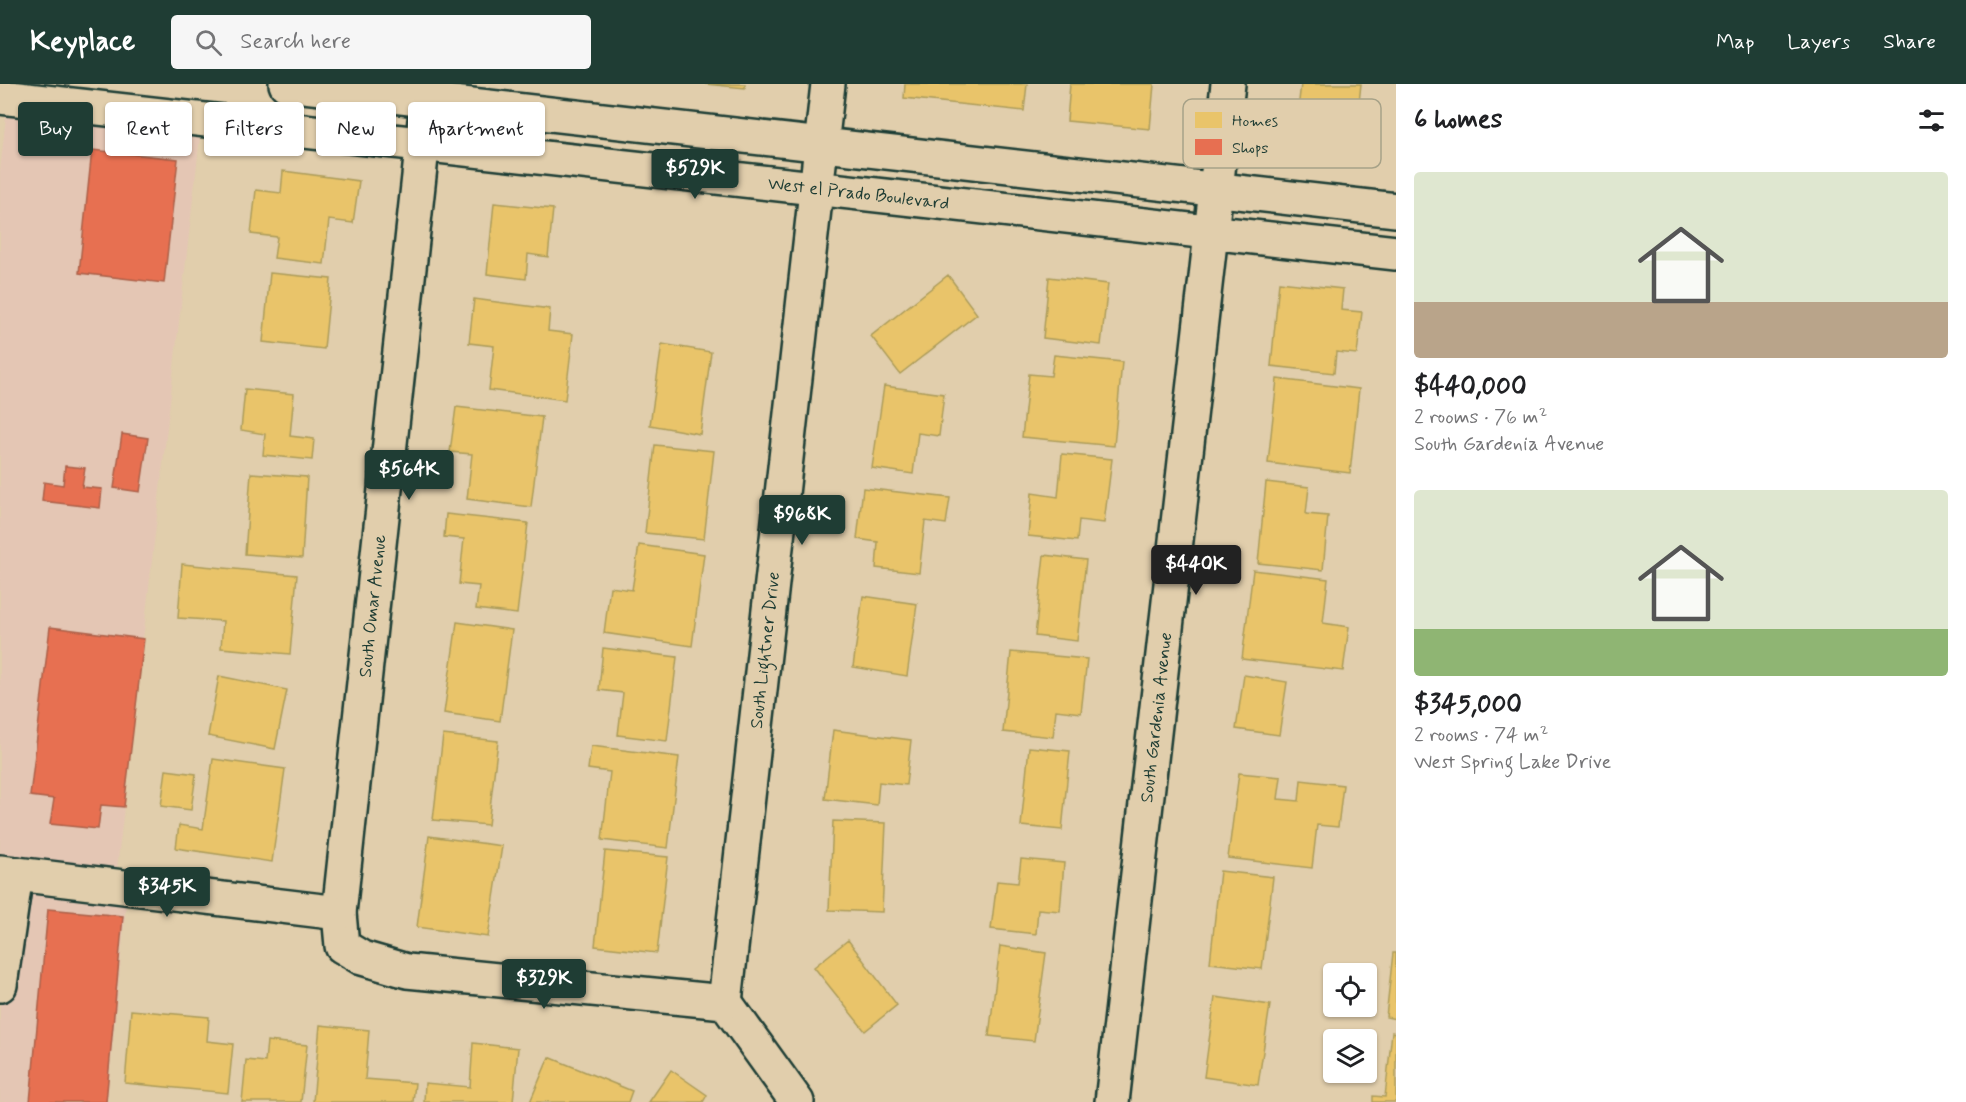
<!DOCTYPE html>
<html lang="en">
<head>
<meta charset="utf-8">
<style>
  body { margin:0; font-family:Mynerve,sans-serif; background:#f6f6f6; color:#202124; height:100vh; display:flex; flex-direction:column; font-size:22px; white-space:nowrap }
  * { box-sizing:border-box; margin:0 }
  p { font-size:20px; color:#757577 }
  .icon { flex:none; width:33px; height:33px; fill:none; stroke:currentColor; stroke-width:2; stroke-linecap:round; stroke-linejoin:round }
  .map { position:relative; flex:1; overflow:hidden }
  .side { display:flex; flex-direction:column; background:#fff; width:570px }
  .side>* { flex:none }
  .banner { position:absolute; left:18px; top:18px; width:570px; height:54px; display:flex; gap:12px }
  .buttons { position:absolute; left:1323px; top:879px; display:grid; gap:12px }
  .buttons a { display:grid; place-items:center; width:54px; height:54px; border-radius:6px; background:#fff; box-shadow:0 2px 4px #0004; font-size:30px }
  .price { position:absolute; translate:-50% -51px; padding:0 14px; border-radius:6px; background:#1f3d34; color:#fff; font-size:20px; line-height:39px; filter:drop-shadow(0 2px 3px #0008) }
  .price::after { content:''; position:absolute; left:50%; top:36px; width:18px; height:14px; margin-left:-9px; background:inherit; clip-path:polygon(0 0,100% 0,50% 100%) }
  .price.active { background:#222; color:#fff }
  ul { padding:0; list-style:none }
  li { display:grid; align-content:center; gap:12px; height:318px; padding:0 18px }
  li span { display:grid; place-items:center; height:186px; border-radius:6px; color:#555 }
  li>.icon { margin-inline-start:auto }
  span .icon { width:108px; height:108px; fill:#fffc; stroke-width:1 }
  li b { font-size:26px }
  h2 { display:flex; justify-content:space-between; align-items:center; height:72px; padding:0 18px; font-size:26px }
  .pill { padding:0 21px; border-radius:6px; background:#fff; box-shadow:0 2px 4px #0004; font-size:21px; line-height:54px }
  .pill.active { background:#1f3d34; color:#fff }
  header { display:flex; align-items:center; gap:36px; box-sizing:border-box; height:84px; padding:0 30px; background:#1f3d34; color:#fff }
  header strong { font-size:28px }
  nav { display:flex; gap:33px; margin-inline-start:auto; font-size:21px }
  .search { width:420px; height:54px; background:#f6f6f6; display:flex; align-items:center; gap:15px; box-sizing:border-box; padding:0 21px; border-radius:6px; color:#757577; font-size:22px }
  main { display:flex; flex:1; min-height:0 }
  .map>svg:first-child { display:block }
  .built { fill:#e4c6b4 }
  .homes { fill:#e9c46a; stroke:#ac9c5a; stroke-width:1.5 }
  .shops { fill:#e76f51; stroke:#ab6048; stroke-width:1.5 }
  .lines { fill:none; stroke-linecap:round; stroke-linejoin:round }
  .minor-casing { stroke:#1f3d34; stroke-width:38 }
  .minor { stroke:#e1ceac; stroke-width:33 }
  .labels { text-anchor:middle; stroke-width:6; stroke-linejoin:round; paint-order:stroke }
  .street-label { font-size:18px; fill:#1f3d34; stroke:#e1ceac }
  .key { fill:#e1ceac; stroke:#a7a288; stroke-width:1.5 }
  .key-label { font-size:16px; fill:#1f3d34 }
</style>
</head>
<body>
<header>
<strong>Keyplace</strong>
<div class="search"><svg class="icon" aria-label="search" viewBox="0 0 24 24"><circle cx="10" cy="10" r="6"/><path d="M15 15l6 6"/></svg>Search here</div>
<nav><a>Map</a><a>Layers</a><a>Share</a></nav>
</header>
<main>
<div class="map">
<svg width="1396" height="1018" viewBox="0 0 1396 1018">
  <rect width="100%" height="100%" fill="#e1ceac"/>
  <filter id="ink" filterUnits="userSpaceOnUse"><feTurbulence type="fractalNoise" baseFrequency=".0167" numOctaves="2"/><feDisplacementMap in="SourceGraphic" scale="12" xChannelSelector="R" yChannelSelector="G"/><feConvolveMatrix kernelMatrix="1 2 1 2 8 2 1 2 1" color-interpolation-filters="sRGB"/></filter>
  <g filter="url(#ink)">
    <!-- built -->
    <path class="built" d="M 6,32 L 200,53 L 117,785 L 86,783 L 0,773 L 0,87 Z
      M 0,805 L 126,821 L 107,1018 L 0,1018 Z"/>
    <!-- homes -->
    <path class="homes" d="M 705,0 L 745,0 L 745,4 Z
      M 905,0 L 1027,0 L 1024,27 L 904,14 Z
      M 1070,0 L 1154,0 L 1150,45 L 1067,37 Z
      M 1301,0 L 1361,0 L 1353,74 L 1293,67 Z
      M 283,87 L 359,97 L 353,139 L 329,136 L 324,180 L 274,174 L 277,153 L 251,150 L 256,106 L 281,109 Z
      M 494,119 L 553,125 L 548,173 L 528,170 L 526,195 L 487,190 Z
      M 270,189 L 331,195 L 324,265 L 263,258 Z
      M 948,191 L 977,230 L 900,290 L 871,252 Z
      M 1049,193 L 1108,200 L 1101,261 L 1043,254 Z
      M 1279,198 L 1343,205 L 1341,226 L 1362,228 L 1357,270 L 1336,268 L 1334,289 L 1271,282 Z
      M 474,215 L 550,225 L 548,247 L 573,250 L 565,316 L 489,306 L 494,262 L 469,259 Z
      M 662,260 L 711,268 L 700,350 L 650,341 Z
      M 1054,271 L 1122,278 L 1114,362 L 1022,353 L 1029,290 L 1051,292 Z
      M 1277,295 L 1359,305 L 1350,389 L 1268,379 Z
      M 884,302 L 944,310 L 939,352 L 918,349 L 913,390 L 872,384 Z
      M 245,305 L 294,310 L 290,352 L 314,355 L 312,376 L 263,371 L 265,350 L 241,346 Z
      M 456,323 L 542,333 L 531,423 L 467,415 L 472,370 L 450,368 Z
      M 655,361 L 714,367 L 704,455 L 645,449 Z
      M 1062,370 L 1112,375 L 1104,439 L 1079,436 L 1077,457 L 1028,452 L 1032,409 L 1058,413 Z
      M 251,389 L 307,393 L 302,474 L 245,470 Z
      M 1266,398 L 1309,403 L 1306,430 L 1328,432 L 1323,486 L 1258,479 Z
      M 863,404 L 950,414 L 946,440 L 925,437 L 919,489 L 876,484 L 878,458 L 857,455 Z
      M 446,430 L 528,439 L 517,530 L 476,525 L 479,502 L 459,500 L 464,455 L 444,453 Z
      M 639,461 L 704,470 L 692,562 L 604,549 L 610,503 L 632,506 Z
      M 1044,471 L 1086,476 L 1077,557 L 1035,552 Z
      M 182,480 L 297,491 L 290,570 L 221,564 L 223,537 L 178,534 Z
      M 1253,486 L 1328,495 L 1323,539 L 1349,543 L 1343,587 L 1242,575 Z
      M 863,512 L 917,520 L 907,592 L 853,583 Z
      M 457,538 L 512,546 L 500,637 L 444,629 Z
      M 603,564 L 677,573 L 667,657 L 618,651 L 623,609 L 599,606 Z
      M 1011,568 L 1087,575 L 1081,629 L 1056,626 L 1053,653 L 1003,648 Z
      M 1244,591 L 1287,598 L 1279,651 L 1236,645 Z
      M 219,592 L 287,606 L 275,665 L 208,652 Z
      M 833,646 L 911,656 L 906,701 L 879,698 L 877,721 L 825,715 Z
      M 443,651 L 498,657 L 488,741 L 433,736 Z
      M 591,662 L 679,673 L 668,764 L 602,756 L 610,688 L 588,685 Z
      M 1029,663 L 1070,667 L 1062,746 L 1021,742 Z
      M 213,675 L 285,685 L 272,778 L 176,764 L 179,741 L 203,745 Z
      M 166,686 L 196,690 L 191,726 L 161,722 Z
      M 1239,689 L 1281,693 L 1278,715 L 1299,717 L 1301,696 L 1343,701 L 1338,743 L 1317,741 L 1312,784 L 1228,774 Z
      M 833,737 L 886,739 L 882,828 L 829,826 Z
      M 429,752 L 502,762 L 488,853 L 417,843 Z
      M 605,767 L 668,773 L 657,869 L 595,862 Z
      M 1021,775 L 1064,779 L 1060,827 L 1038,825 L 1036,850 L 991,845 L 997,797 L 1018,799 Z
      M 1220,787 L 1273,793 L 1262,885 L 1210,879 Z
      M 848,856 L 897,921 L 865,947 L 814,883 Z
      M 1000,862 L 1046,869 L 1034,957 L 989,952 Z
      M 1393,869 L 1396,869 L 1396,935 L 1386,933 Z
      M 1215,913 L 1270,921 L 1258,1001 L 1204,993 Z
      M 131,926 L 209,933 L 207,957 L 233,960 L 228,1009 L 125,999 Z
      M 320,941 L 369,946 L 365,995 L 415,999 L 413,1018 L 313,1018 Z
      M 1392,948 L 1396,949 L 1396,1018 L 1373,1018 L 1373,1012 L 1385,1013 Z
      M 267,957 L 307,961 L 301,1018 L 242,1018 L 246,976 L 265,978 Z
      M 473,959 L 518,964 L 513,1018 L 424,1018 L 425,999 L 470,1003 Z
      M 549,973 L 632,1007 L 628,1018 L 530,1018 Z
      M 671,986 L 707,1011 L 703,1018 L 649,1018 Z"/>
    <!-- shops -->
    <path class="shops" d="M 92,66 L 178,75 L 164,199 L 79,189 Z
      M 122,350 L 148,354 L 140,408 L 114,404 Z
      M 65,382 L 85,384 L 82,403 L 102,405 L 100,424 L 42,417 L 44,398 L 63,401 Z
      M 50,543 L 144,555 L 124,723 L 101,721 L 98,745 L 50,740 L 54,715 L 30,712 Z
      M 48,825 L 123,832 L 106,1018 L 30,1018 Z"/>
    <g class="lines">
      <defs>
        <g id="minor">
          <path d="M 286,0 L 1396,126"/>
          <path d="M 429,0 L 339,829 L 342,862 L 362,874 L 407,887 L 725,918 L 797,1018"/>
          <path id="s1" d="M 0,13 L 1396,169"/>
          <path d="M 0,788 L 339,829"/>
          <path d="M 0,901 L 16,790"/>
          <path id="s2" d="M 725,918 L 828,0"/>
          <path id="s3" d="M 1112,1018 L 1228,0"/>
        </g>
      </defs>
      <!-- minor casing -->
      <use href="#minor" class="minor-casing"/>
      <!-- minor -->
      <use href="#minor" class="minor"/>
    </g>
  </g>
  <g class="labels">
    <!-- street labels -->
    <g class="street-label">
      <text dy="6" stroke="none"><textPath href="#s1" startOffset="864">West el Prado Boulevard</textPath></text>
      <text transform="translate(372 522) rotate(-84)" y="6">South Omar Avenue</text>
      <text dy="6" stroke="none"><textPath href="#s2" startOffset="354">South Lightner Drive</textPath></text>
      <text dy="6" stroke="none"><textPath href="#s3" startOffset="387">South Gardenia Avenue</textPath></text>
    </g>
  </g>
  <!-- legend -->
  <rect x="1183" y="15" width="198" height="69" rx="9" class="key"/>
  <rect x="1195" y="28" width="27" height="16" fill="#e9c46a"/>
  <rect x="1195" y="55" width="27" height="16" fill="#e76f51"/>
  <g class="key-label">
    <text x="1232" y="42">Homes</text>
    <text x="1232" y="69">Shops</text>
  </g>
</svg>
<div class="buttons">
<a><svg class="icon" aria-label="locate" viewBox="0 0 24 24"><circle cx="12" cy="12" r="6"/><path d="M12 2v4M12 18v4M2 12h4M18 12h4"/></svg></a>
<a><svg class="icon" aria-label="layers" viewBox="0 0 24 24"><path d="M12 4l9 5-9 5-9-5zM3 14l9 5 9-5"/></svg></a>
</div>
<b class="price" style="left:695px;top:116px">$529K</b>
<b class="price" style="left:409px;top:417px">$564K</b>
<b class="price" style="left:802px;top:462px">$968K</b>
<b class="price active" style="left:1196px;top:512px">$440K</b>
<b class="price" style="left:167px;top:834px">$345K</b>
<b class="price" style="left:544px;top:926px">$329K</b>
<div class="banner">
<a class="pill active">Buy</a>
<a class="pill">Rent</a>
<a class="pill">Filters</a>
<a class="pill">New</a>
<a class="pill">Apartment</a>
</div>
</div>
<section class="side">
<h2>6 homes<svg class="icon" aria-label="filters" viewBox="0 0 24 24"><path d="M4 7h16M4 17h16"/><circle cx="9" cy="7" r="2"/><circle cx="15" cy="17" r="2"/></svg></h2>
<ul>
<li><span style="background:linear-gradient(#dfe7d0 70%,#b9a48a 0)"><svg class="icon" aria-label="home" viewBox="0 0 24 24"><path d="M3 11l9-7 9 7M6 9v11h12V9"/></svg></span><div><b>$440,000</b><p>2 rooms · 76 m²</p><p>South Gardenia Avenue</p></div></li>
<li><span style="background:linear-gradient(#dfe7d0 75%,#8fb573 0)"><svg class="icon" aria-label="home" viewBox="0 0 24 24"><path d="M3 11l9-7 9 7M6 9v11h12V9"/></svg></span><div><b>$345,000</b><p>2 rooms · 74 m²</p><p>West Spring Lake Drive</p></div></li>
</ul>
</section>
</main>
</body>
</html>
